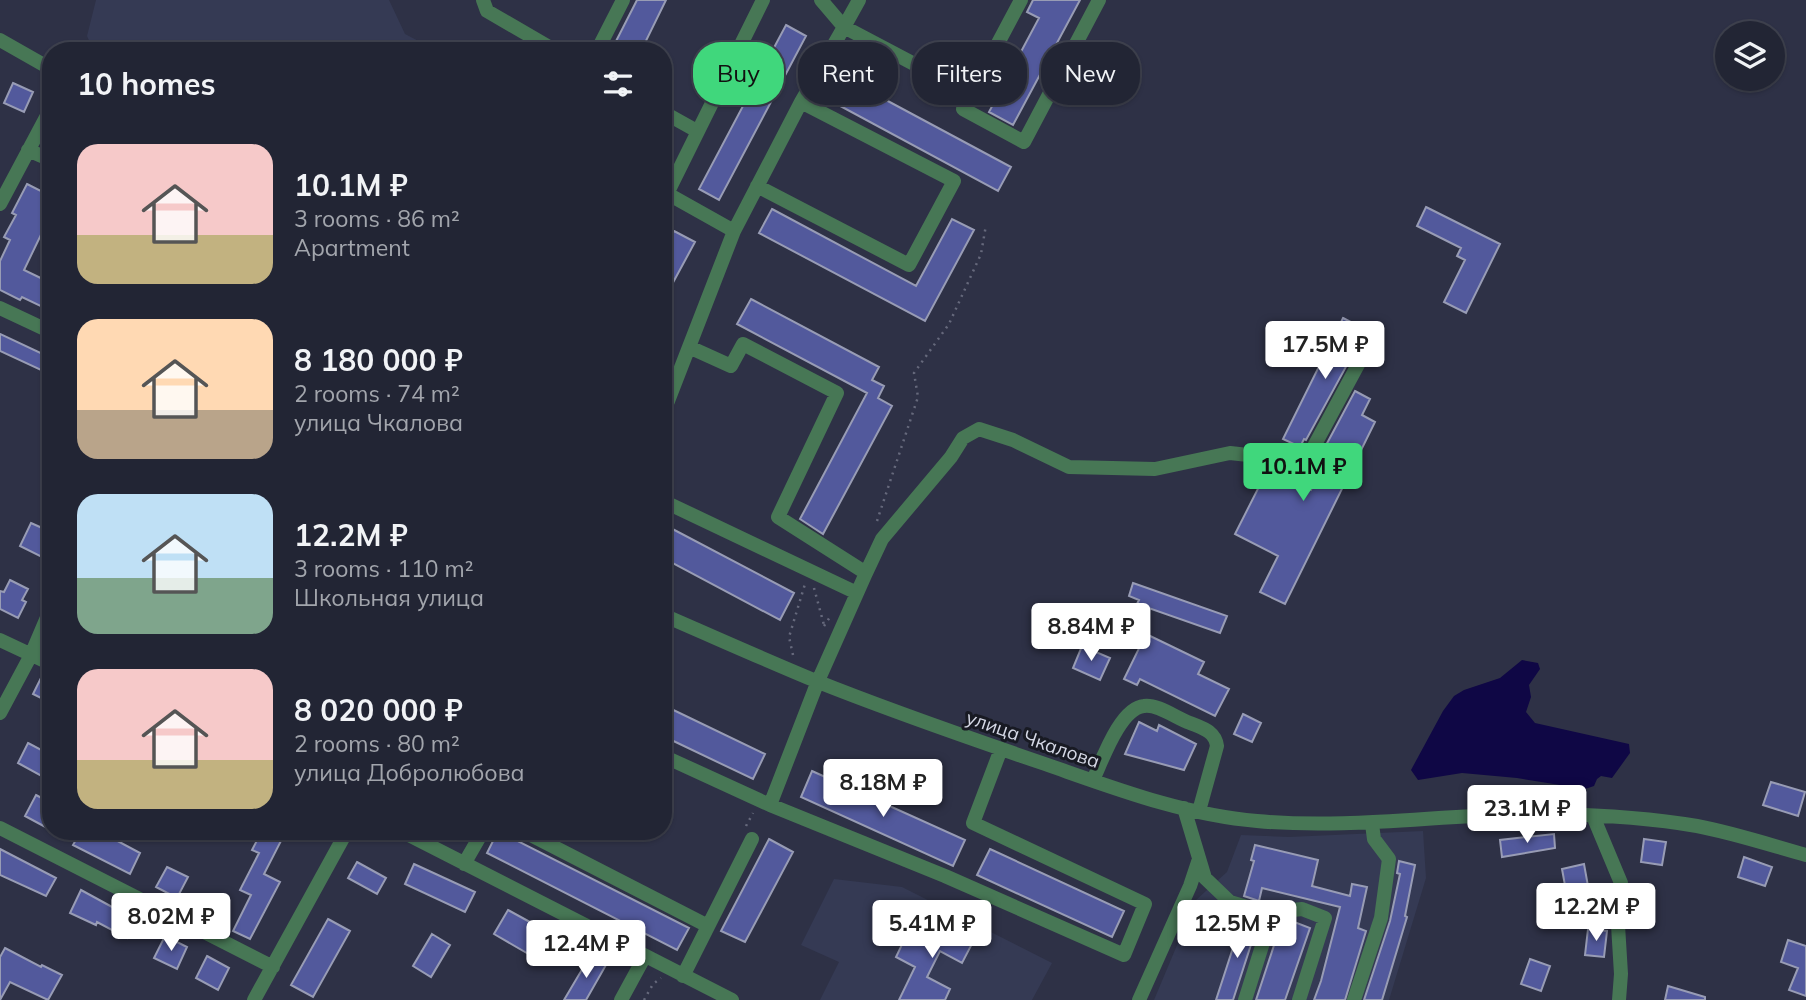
<!DOCTYPE html>
<html lang="en">
<head>
<meta charset="utf-8">
<style>
  body { margin:0; font-family:Mulish,sans-serif; background:#2e3140; color:#f1f3f6; height:100vh; display:flex; flex-direction:column; font-size:26px; white-space:nowrap }
  * { box-sizing:border-box; margin:0 }
  p { font-size:23px; color:#a2a5ac }
  .icon { flex:none; width:38px; height:38px; fill:none; stroke:currentColor; stroke-width:2; stroke-linecap:round; stroke-linejoin:round }
  .map { position:relative; flex:1; overflow:hidden }
  .side { position:absolute; left:42px; top:42px; width:630px; height:798px; display:flex; flex-direction:column; background:#222534; border-radius:28px; box-shadow:0 2px 5px #0004,0 0 0 2px #3f424f }
  .side>* { flex:none }
  .banner { position:absolute; left:693px; top:42px; width:665px; height:63px; display:flex; gap:14px }
  .fabs { position:absolute; left:1715px; top:21px; display:grid; gap:14px }
  .fabs a { display:grid; place-items:center; width:70px; height:70px; border-radius:50%; background:#222534; box-shadow:0 2px 5px #0004,0 0 0 2px #3f424f; font-size:35px }
  .price { position:absolute; translate:-50% -60px; padding:0 16px; border-radius:7px; background:#fff; color:#222; font-size:23px; line-height:46px; filter:drop-shadow(0 2px 4px #0008) }
  .price::after { content:''; position:absolute; left:50%; top:42px; width:21px; height:16px; margin-left:-10px; background:inherit; clip-path:polygon(0 0,100% 0,50% 100%) }
  .price.selected { background:#40d77c; color:#111 }
  ul { padding:0; list-style:none }
  li { display:flex; align-items:center; gap:21px; height:175px; padding:0 35px }
  li span { display:grid; place-items:center; flex:none; width:196px; height:140px; border-radius:21px; color:#555 }
  li>.icon { margin-inline-start:auto }
  span .icon { width:84px; height:84px; fill:#fffc; stroke-width:1 }
  li b { font-size:30px }
  h2 { display:flex; justify-content:space-between; align-items:center; height:84px; padding:0 35px; font-size:30px }
  .pill { padding:0 24px; border-radius:28px; background:#222534; box-shadow:0 2px 5px #0004,0 0 0 2px #3f424f; font-size:24px; line-height:63px }
  .pill.selected { background:#40d77c; color:#111 }
  .map>svg:first-child { display:block }
  .built { fill:#353a54 }
  .water { fill:#0f0745 }
  .building { fill:#52599c; stroke:#989cb5; stroke-width:2 }
  .lines { fill:none; stroke-linecap:round; stroke-linejoin:round }
  .path { stroke:#66697c; stroke-width:2.5; stroke-dasharray:2 5; stroke-linecap:butt }
  .minor { stroke:#477755; stroke-width:14 }
  .labels { text-anchor:middle; stroke-width:6; stroke-linejoin:round; paint-order:stroke }
  .street-label { font-size:19px; fill:#d5d8e5; stroke:#181a23 }
</style>
</head>
<body>
<div class="map">
<svg width="1806" height="1000" viewBox="0 0 1806 1000">
  <rect width="100%" height="100%" fill="#2e3146"/>
  <!-- built -->
  <path class="built" d="M 96,0 L 389,0 L 405,34 L 426,45 L 423,51 L 94,51 L 87,36 Z
    M 1423,831 L 1426,878 L 1389,1000 L 1154,1000 L 1196,900 L 1227,872 L 1241,835 L 1289,837 Z
    M 834,879 L 902,887 L 1052,963 L 1032,1000 L 820,1000 L 839,962 L 801,945 Z"/>
  <!-- water -->
  <path class="water" d="M 1522,660 L 1538,663 L 1540,669 L 1529,685 L 1531,697 L 1526,712 L 1535,723 L 1629,744 L 1630,753 L 1612,778 L 1601,776 L 1597,779 L 1594,786 L 1585,789 L 1517,778 L 1462,773 L 1418,780 L 1411,770 L 1443,711 L 1454,696 L 1464,690 L 1500,678 Z"/>
  <!-- building -->
  <path class="building" d="M 637,0 L 666,0 L 641,51 L 611,51 Z
    M 1033,0 L 1080,0 L 1013,125 L 989,112 L 1039,18 L 1027,12 Z
    M 786,25 L 806,36 L 719,200 L 699,189 Z
    M 843,77 L 1011,167 L 998,191 L 831,101 Z
    M 13,83 L 33,92 L 24,112 L 4,103 Z
    M 27,184 L 51,196 L 51,214 L 24,270 L 51,283 L 51,311 L 22,297 L 20,300 L 0,290 L 0,261 L 10,240 L 4,237 L 16,215 L 12,213 Z
    M 1426,207 L 1500,244 L 1466,313 L 1444,302 L 1465,260 L 1457,256 L 1461,248 L 1417,226 Z
    M 772,209 L 916,286 L 952,219 L 974,230 L 925,321 L 759,233 Z
    M 674,231 L 695,242 L 663,301 L 663,251 Z
    M 751,299 L 879,367 L 872,380 L 884,386 L 878,398 L 892,406 L 823,534 L 800,519 L 867,393 L 737,324 Z
    M 1343,318 L 1366,330 L 1306,440 L 1304,439 L 1300,447 L 1283,439 Z
    M 0,334 L 47,356 L 41,370 L 0,351 Z
    M 1355,391 L 1370,399 L 1362,415 L 1375,422 L 1285,604 L 1260,592 L 1278,556 L 1235,534 L 1268,469 L 1311,490 L 1329,452 L 1324,449 Z
    M 31,523 L 51,532 L 51,539 L 42,557 L 20,546 Z
    M 663,524 L 794,593 L 780,620 L 663,558 Z
    M 10,580 L 28,589 L 22,600 L 26,602 L 18,618 L 0,609 L 0,591 L 4,592 Z
    M 1133,583 L 1227,616 L 1220,633 L 1137,604 L 1139,600 L 1129,596 Z
    M 1146,634 L 1204,662 L 1198,674 L 1229,689 L 1215,716 L 1140,679 L 1137,685 L 1124,679 Z
    M 1082,646 L 1110,658 L 1100,680 L 1073,668 Z
    M 42,676 L 51,681 L 51,703 L 33,694 Z
    M 663,705 L 765,754 L 753,779 L 663,736 Z
    M 1243,714 L 1261,723 L 1252,742 L 1234,734 Z
    M 1139,722 L 1157,731 L 1159,725 L 1196,744 L 1184,770 L 1125,754 Z
    M 28,743 L 51,755 L 51,772 L 47,779 L 18,763 Z
    M 812,771 L 965,840 L 953,866 L 801,797 Z
    M 1771,782 L 1805,792 L 1798,816 L 1763,805 Z
    M 36,795 L 51,803 L 51,830 L 25,816 Z
    M 81,831 L 99,831 L 140,853 L 130,874 L 73,845 Z
    M 262,831 L 272,831 L 283,837 L 264,874 L 280,882 L 250,939 L 233,931 L 251,895 L 240,890 L 259,853 L 252,850 Z
    M 498,831 L 689,928 L 677,950 L 487,853 Z
    M 1554,834 L 1555,848 L 1502,857 L 1500,840 Z
    M 769,839 L 793,852 L 745,942 L 721,931 Z
    M 1644,839 L 1666,842 L 1662,865 L 1641,862 Z
    M 1255,845 L 1318,860 L 1312,886 L 1350,896 L 1352,884 L 1367,887 L 1358,928 L 1366,931 L 1345,1000 L 1314,1000 L 1321,981 L 1340,907 L 1262,888 L 1259,901 L 1244,896 L 1254,861 L 1251,860 Z
    M 0,849 L 56,878 L 46,896 L 0,875 Z
    M 990,849 L 1124,911 L 1112,937 L 977,875 Z
    M 1744,857 L 1772,867 L 1765,886 L 1738,877 Z
    M 1399,861 L 1415,865 L 1405,916 L 1407,917 L 1382,1000 L 1364,1000 L 1390,921 L 1400,874 L 1397,873 Z
    M 357,862 L 386,878 L 377,894 L 348,878 Z
    M 414,864 L 475,892 L 465,912 L 405,884 Z
    M 1584,864 L 1593,914 L 1571,918 L 1562,869 Z
    M 167,867 L 188,877 L 177,898 L 156,887 Z
    M 81,890 L 136,920 L 127,938 L 97,922 L 96,925 L 70,913 Z
    M 508,910 L 559,938 L 544,963 L 494,934 Z
    M 1243,917 L 1258,923 L 1233,1000 L 1216,1000 Z
    M 328,919 L 350,931 L 313,997 L 291,985 Z
    M 939,920 L 975,938 L 962,963 L 940,951 L 927,977 L 950,989 L 945,1000 L 899,1000 L 915,967 L 896,957 L 907,934 L 927,944 Z
    M 1289,920 L 1310,928 L 1285,1000 L 1256,1000 L 1282,921 Z
    M 1588,929 L 1607,931 L 1604,957 L 1585,955 Z
    M 432,934 L 450,945 L 431,977 L 413,966 Z
    M 165,936 L 187,947 L 177,969 L 154,958 Z
    M 1788,940 L 1806,946 L 1806,996 L 1789,990 L 1798,968 L 1781,962 Z
    M 5,948 L 41,967 L 42,965 L 62,975 L 48,1000 L 10,982 L 0,1000 L 0,957 Z
    M 207,956 L 229,968 L 218,990 L 196,978 Z
    M 590,956 L 606,965 L 586,1000 L 564,1000 Z
    M 1530,959 L 1550,966 L 1541,991 L 1521,984 Z
    M 1668,986 L 1705,997 L 1705,1000 L 1665,1000 Z"/>
  <g class="lines">
    <!-- path -->
    <path class="path" d="M 877,521 L 918,397 L 914,373 L 949,324 L 981,254 L 986,225
      M 814,588 L 824,625
      M 824,626 L 830,617
      M 793,655 L 789,637 L 805,584
      M 746,826 L 753,813
      M 644,1000 L 653,984 L 661,978"/>
    <!-- minor -->
    <path class="minor" d="M 483,0 L 487,11 L 556,51
      M 859,0 L 844,27 L 971,94
      M 1021,0 L 963,109 L 1024,142 L 1099,0
      M 0,40 L 51,69
      M 597,51 L 623,0
      M 663,112 L 697,131
      M 28,150 L 51,160
      M 757,186 L 909,265 L 954,181 L 801,102
      M 668,194 L 734,231
      M 663,202 L 763,0
      M 0,204 L 51,108
      M 0,308 L 51,332
      M 689,347 L 731,366 L 743,344 L 837,393 L 778,517 L 866,573 L 818,681 L 770,805
      M 663,414 L 734,231 L 801,102 L 844,27 L 821,0
      M 663,501 L 857,593
      M 866,573 L 882,539 L 951,457 L 963,438 L 979,429 L 1013,440 L 1069,467 L 1155,469 L 1230,453 L 1257,456 L 1295,466 L 1306,461 L 1360,361
      M 663,615 C 714,637 765,660 816,681 C 891,711 969,738 1045,764 C 1114,788 1184,815 1257,821 C 1357,830 1455,812 1555,814 C 1602,815 1650,818 1697,826 C 1734,833 1770,845 1806,855
      M 0,640 L 51,664
      M 0,713 L 31,655 L 51,608
      M 663,756 L 770,805 L 945,876 L 1124,955 L 1145,904 L 973,823 L 1001,749
      M 1093,780 C 1102,761 1120,708 1144,706 C 1158,704 1176,718 1190,723 C 1202,728 1215,731 1217,746 L 1199,811
      M 1184,808 L 1205,878 L 1230,902 L 1267,913 L 1268,927 L 1245,1000
      M 1593,816 L 1621,883 L 1618,925 L 1621,974 L 1619,1000
      M 0,828 L 273,967
      M 401,831 L 732,1000
      M 523,831 L 708,926
      M 464,864 L 483,831
      M 1267,913 L 1302,909 L 1325,918 L 1299,1000
      M 683,976 L 752,839
      M 254,1000 L 347,831
      M 621,1000 L 645,956
      M 1139,1000 L 1190,886 L 1199,859
      M 1354,1000 L 1381,918 L 1389,859 L 1374,839 L 1372,824"/>
  </g>
  <g class="labels">
    <!-- street labels -->
    <g class="street-label">
      <text transform="translate(1033 739) rotate(19)" y="7">улица Чкалова</text>
    </g>
  </g>
</svg>
<div class="fabs">
<a><svg class="icon" aria-label="layers" viewBox="0 0 24 24"><path d="M12 4l9 5-9 5-9-5zM3 14l9 5 9-5"/></svg></a>
</div>
<b class="price" style="left:1325px;top:381px">17.5M ₽</b>
<b class="price selected" style="left:1303px;top:503px">10.1M ₽</b>
<b class="price" style="left:1091px;top:663px">8.84M ₽</b>
<b class="price" style="left:883px;top:819px">8.18M ₽</b>
<b class="price" style="left:1527px;top:845px">23.1M ₽</b>
<b class="price" style="left:1596px;top:943px">12.2M ₽</b>
<b class="price" style="left:171px;top:953px">8.02M ₽</b>
<b class="price" style="left:932px;top:960px">5.41M ₽</b>
<b class="price" style="left:1237px;top:960px">12.5M ₽</b>
<b class="price" style="left:586px;top:980px">12.4M ₽</b>
<div class="banner">
<a class="pill selected">Buy</a>
<a class="pill">Rent</a>
<a class="pill">Filters</a>
<a class="pill">New</a>
</div>
<section class="side">
<h2>10 homes<svg class="icon" aria-label="filters" viewBox="0 0 24 24"><path d="M4 7h16M4 17h16"/><circle cx="9" cy="7" r="2"/><circle cx="15" cy="17" r="2"/></svg></h2>
<ul>
<li><span style="background:linear-gradient(#f6c9c9 65%,#c2b280 0)"><svg class="icon" aria-label="home" viewBox="0 0 24 24"><path d="M3 11l9-7 9 7M6 9v11h12V9"/></svg></span><div><b>10.1M ₽</b><p>3 rooms · 86 m²</p><p>Apartment</p></div></li>
<li><span style="background:linear-gradient(#ffd9b3 65%,#b9a48a 0)"><svg class="icon" aria-label="home" viewBox="0 0 24 24"><path d="M3 11l9-7 9 7M6 9v11h12V9"/></svg></span><div><b>8 180 000 ₽</b><p>2 rooms · 74 m²</p><p>улица Чкалова</p></div></li>
<li><span style="background:linear-gradient(#bfe0f5 60%,#7fa58c 0)"><svg class="icon" aria-label="home" viewBox="0 0 24 24"><path d="M3 11l9-7 9 7M6 9v11h12V9"/></svg></span><div><b>12.2M ₽</b><p>3 rooms · 110 m²</p><p>Школьная улица</p></div></li>
<li><span style="background:linear-gradient(#f6c9c9 65%,#c2b280 0)"><svg class="icon" aria-label="home" viewBox="0 0 24 24"><path d="M3 11l9-7 9 7M6 9v11h12V9"/></svg></span><div><b>8 020 000 ₽</b><p>2 rooms · 80 m²</p><p>улица Добролюбова</p></div></li>
</ul>
</section>
</div>
</body>
</html>
